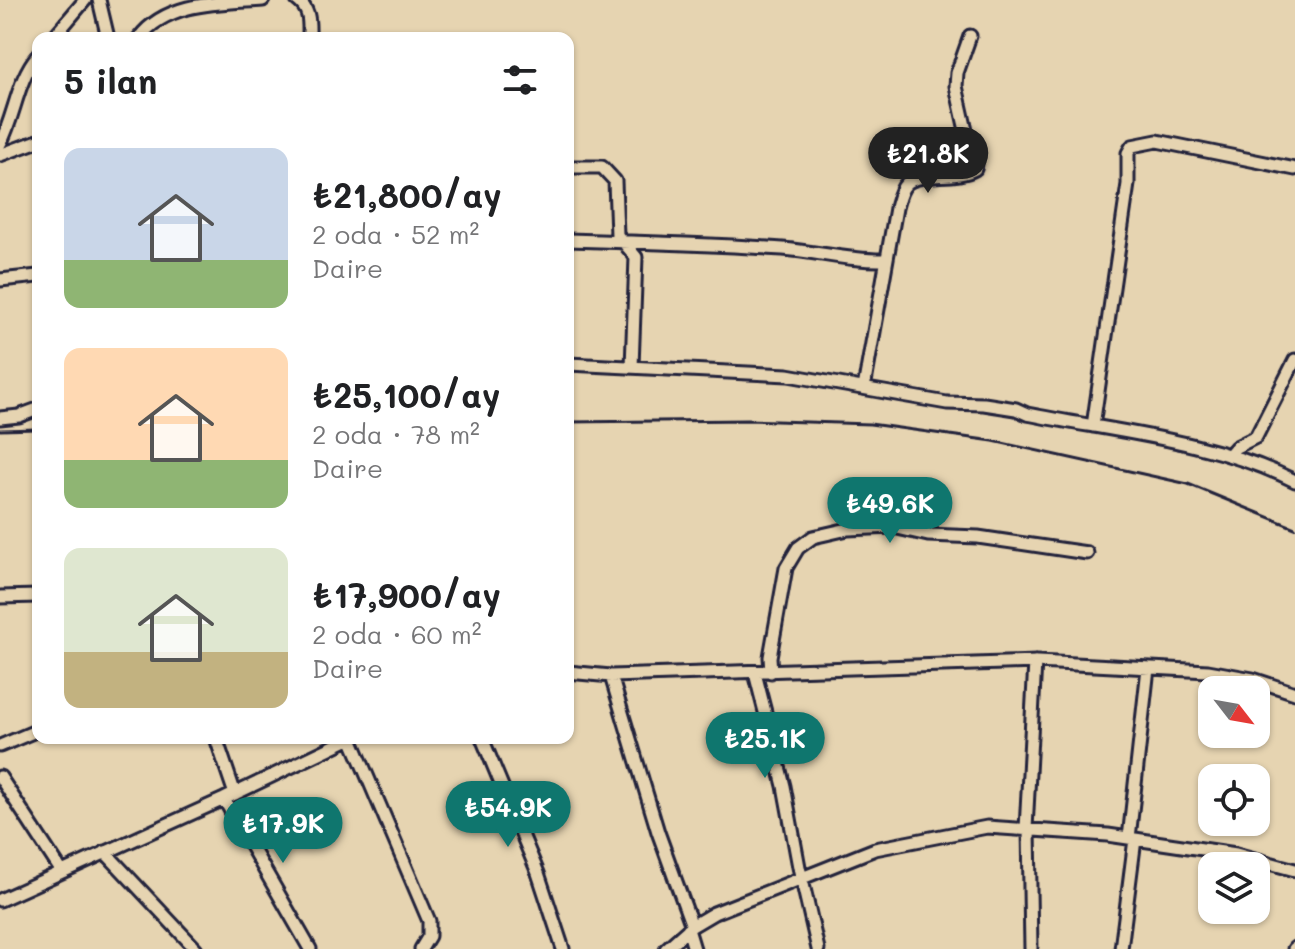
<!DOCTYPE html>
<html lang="tr">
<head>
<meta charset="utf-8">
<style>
  body { margin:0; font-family:Mali,sans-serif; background:#f2f2f2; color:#202124; height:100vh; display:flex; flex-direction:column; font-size:30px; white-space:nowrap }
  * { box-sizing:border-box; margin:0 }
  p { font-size:26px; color:#757577 }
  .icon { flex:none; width:44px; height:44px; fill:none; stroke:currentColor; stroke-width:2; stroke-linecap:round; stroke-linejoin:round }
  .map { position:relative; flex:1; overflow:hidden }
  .sheet { position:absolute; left:32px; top:32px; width:542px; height:712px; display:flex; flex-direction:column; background:#fff; border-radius:16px; box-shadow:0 2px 6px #0004 }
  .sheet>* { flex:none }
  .needle { width:52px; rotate:121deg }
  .controls { position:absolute; left:1198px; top:676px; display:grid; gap:16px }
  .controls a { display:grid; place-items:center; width:72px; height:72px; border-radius:16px; background:#fff; box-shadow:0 2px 6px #0004; font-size:40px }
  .price { position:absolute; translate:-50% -68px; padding:0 18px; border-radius:28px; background:#0f766e; color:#fff; font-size:26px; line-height:52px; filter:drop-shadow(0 2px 4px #0008) }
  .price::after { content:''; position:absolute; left:50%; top:48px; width:24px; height:18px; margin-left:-12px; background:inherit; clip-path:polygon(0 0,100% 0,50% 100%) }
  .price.selected { background:#222; color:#fff }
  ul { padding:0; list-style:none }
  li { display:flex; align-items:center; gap:24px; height:200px; padding:0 32px }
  li span { display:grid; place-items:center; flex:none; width:224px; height:160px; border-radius:16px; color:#555 }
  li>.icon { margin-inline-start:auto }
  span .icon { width:96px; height:96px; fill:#fffc; stroke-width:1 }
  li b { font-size:34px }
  h2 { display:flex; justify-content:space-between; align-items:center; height:96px; padding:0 32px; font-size:34px }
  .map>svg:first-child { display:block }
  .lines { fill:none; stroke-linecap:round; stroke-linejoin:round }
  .minor-casing { stroke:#22223b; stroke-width:17 }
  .minor { stroke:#e6d4b1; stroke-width:11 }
  .rail { stroke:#22223b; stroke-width:3 }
</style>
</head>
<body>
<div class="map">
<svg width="1295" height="949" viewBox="0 0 1295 949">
  <rect width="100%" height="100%" fill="#e6d4b1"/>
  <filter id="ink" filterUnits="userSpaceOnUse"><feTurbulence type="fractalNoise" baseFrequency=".0125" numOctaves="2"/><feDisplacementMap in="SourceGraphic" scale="16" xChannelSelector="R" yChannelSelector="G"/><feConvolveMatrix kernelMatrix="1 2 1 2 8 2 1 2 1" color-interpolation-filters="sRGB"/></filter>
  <g filter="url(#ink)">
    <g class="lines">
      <defs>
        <path id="minor" d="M 99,0 L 108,38
          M 297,0 C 311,10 309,23 309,38
          M 53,38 L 85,0
          M 139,38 C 167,1 220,3 263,0
          M 0,144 C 15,116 17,79 38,55
          M 0,155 L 38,141
          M 568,167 L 602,167 L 615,181 L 617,235 L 636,257 L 632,367
          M 568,240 C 640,242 711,244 783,249 C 819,252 849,261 886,260
          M 0,280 L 38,276
          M 568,364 L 788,375 L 947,403 L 984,404 L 1016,409 L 1027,414 C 1117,432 1212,440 1295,481
          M 864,388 L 896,208 C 898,201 900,190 906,184 C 919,171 956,180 975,169 L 976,164 L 969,144 L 956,86 L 957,73 L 970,36
          M 0,418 L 19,416 L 38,409
          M 1093,426 L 1128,184 L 1128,153 L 1132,146 L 1157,141 L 1295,169
          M 1229,455 L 1236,447 L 1256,437 L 1295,360
          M 0,597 L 38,596
          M 568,672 L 611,676 L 1037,662 L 1208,671 L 1253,679 L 1295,693
          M 771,672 L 770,657 L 786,568 L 798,548 L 813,537 L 848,529 L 893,527 L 928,535 L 978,537 L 1087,553
          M 755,673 L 784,786 L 799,867 L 818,949
          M 611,676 L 658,832 L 692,926
          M 216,738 L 235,794
          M 351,738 L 429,921 L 429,936 L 421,949
          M 482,738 L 538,873 L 563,949
          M 0,746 L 38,730
          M 0,777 L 62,872
          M 224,799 L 310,949
          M 1026,829 L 1035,662
          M 1029,829 L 1031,949
          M 1129,838 L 1148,668
          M 105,852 L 196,949
          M 0,900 L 224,799 L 351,738
          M 688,929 L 694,949
          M 666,949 L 692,926 L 714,913 L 875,849 L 987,827 L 1108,835 L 1236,854 L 1295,870
          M 1121,949 L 1135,839
          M 1294,949 L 1295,948"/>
      </defs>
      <!-- minor casing -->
      <use href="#minor" class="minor-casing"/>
      <!-- minor -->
      <use href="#minor" class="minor"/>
      <!-- rail -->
      <path class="rail" d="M 568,422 L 747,420 L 870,424 L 993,441 L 1188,484 L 1295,528
        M 0,430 L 38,429"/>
    </g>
  </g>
</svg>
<div class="controls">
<a><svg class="needle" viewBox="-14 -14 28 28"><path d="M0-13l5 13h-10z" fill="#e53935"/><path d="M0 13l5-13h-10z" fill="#757577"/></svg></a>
<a><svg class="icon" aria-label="locate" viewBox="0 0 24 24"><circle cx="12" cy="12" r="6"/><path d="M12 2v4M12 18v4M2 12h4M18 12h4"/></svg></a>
<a><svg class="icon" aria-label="layers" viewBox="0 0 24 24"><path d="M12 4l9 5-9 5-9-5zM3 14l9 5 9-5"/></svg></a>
</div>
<b class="price selected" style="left:928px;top:195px">₺21.8K</b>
<b class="price" style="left:890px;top:545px">₺49.6K</b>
<b class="price" style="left:765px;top:780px">₺25.1K</b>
<b class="price" style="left:508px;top:849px">₺54.9K</b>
<b class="price" style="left:283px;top:865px">₺17.9K</b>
<section class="sheet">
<h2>5 ilan<svg class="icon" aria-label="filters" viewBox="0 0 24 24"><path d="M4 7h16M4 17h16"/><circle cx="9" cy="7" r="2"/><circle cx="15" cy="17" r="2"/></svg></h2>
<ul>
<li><span style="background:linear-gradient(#c9d6e8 70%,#8fb573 0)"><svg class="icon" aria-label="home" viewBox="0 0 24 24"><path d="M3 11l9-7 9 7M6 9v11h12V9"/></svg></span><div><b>₺21,800/ay</b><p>2 oda · 52 m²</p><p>Daire</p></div></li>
<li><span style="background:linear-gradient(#ffd9b3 70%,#8fb573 0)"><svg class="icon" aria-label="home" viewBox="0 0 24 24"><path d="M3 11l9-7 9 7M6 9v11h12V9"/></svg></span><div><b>₺25,100/ay</b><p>2 oda · 78 m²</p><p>Daire</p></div></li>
<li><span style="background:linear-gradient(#dfe7d0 65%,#c2b280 0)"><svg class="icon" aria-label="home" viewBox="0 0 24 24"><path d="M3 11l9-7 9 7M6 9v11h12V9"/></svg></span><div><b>₺17,900/ay</b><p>2 oda · 60 m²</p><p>Daire</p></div></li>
</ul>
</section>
</div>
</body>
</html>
